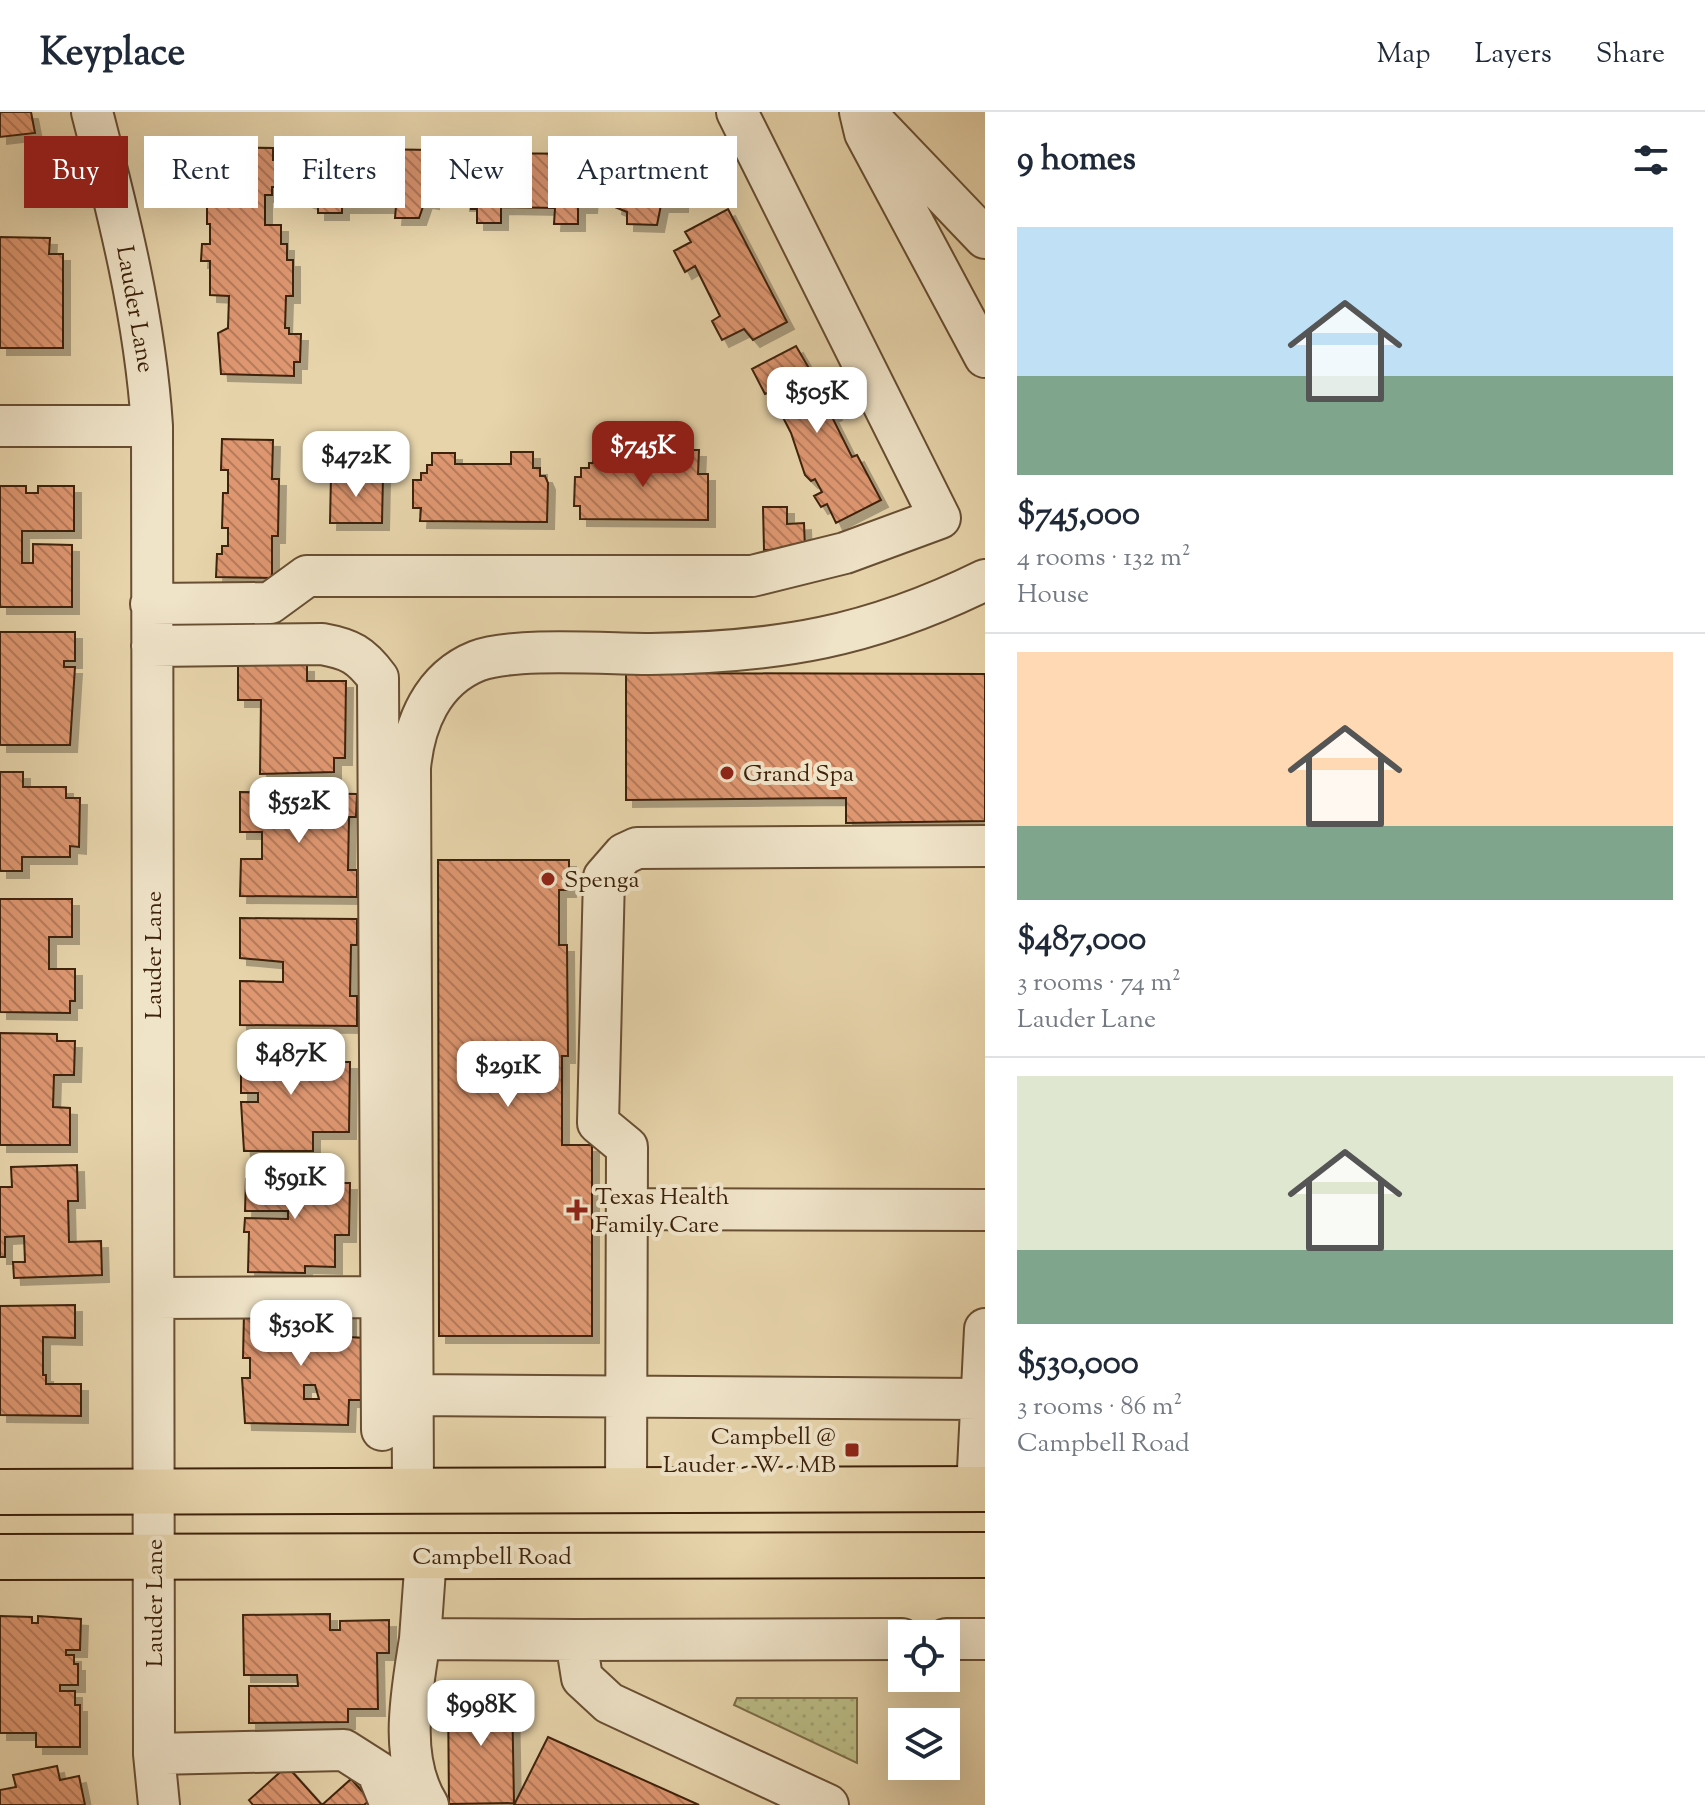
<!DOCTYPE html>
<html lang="en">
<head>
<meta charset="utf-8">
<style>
  body { margin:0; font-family:"Sorts Mill Goudy",serif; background:#f2f2f3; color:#1f2937; height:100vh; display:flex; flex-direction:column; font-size:30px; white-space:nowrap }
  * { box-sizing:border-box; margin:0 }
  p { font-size:26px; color:#747a83 }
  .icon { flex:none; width:44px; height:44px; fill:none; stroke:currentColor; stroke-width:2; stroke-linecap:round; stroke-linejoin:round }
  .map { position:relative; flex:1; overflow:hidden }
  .side { display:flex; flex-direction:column; background:#fff; width:720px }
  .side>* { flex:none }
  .banner { position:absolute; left:24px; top:24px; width:760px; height:72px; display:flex; gap:16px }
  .fabs { position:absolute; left:888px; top:1508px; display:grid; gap:16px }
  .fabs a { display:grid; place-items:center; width:72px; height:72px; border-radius:0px; background:#fff; box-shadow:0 8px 32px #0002; font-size:40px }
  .price { position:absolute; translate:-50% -68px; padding:0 18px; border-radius:16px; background:#fff; color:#222; font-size:26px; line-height:52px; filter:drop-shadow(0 2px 4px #0008) }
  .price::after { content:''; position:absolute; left:50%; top:48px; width:24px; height:18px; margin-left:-12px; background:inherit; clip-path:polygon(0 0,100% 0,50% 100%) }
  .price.selected { background:#8f2418; color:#fff }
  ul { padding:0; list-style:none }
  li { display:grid; align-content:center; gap:16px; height:424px; padding:0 32px }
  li+li { border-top:2px solid #e0e1e3 }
  li span { display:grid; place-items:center; height:248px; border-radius:0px; color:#555 }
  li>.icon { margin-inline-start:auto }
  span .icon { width:144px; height:144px; fill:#fffc; stroke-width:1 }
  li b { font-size:34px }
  h2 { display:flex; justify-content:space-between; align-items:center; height:96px; padding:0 32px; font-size:34px }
  .pill { padding:0 28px; border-radius:0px; background:#fff; box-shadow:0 8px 32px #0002; font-size:28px; line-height:72px }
  .pill.selected { background:#8f2418; color:#fff }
  header { display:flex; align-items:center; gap:48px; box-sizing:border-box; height:112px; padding:0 40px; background:#fff; border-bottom:2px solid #e0e1e3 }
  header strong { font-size:38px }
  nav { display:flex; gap:44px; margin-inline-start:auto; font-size:28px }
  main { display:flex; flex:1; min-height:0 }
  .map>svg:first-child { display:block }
  .grass { fill:url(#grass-dots); stroke:#7c6e48; stroke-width:2 }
  .building { fill:url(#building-back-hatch); stroke:#3d210a; stroke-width:2; fill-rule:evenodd; filter:url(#shadow) }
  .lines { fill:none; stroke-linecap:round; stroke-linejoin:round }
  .minor-casing { stroke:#684e32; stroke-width:44 }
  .major-casing { stroke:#3d210a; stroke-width:48 }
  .minor { stroke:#efe3c8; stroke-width:40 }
  .major { stroke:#e7d4ab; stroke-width:44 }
  .poi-dot { fill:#8f2418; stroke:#efe3c8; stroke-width:3 }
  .labels { text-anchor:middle; stroke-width:8; stroke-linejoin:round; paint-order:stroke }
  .street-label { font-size:24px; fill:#3d210a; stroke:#efe3c8 }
  .poi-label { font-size:24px; fill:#3d210a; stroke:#efe3c8; text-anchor:start }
</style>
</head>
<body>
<header>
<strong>Keyplace</strong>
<nav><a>Map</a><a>Layers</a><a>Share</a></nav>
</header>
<main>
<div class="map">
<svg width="985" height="1693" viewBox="0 0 985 1693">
  <defs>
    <pattern id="grass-dots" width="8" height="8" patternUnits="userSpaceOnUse" patternTransform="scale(2)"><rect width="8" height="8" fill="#babc86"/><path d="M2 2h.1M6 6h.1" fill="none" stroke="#a1a172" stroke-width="1.8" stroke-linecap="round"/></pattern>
    <pattern id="building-back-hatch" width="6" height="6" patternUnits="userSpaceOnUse" patternTransform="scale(2)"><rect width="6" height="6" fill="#de9771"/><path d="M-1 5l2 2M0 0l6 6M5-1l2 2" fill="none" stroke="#b57b5b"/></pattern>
    <filter id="shadow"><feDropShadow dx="7" dy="7" stdDeviation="0" flood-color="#0004"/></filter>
  </defs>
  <rect width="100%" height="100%" fill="#e7d4ab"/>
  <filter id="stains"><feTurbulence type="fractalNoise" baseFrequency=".0025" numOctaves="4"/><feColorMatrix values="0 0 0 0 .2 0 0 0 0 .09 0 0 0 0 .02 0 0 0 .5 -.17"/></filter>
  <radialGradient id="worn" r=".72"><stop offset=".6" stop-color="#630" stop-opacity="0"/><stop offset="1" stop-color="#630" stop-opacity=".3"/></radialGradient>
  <!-- grass -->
  <path class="grass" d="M 737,1586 L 857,1586 L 857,1651 L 734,1593 Z"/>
  <!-- building -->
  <path class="building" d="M 0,0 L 31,0 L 35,21 L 0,25 Z
    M 201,35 L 273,36 L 273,48 L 279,48 L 279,75 L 272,75 L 272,83 L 265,83 L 265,113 L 281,113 L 281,132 L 287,132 L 287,148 L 293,148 L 293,184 L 286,184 L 285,216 L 289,216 L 289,222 L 301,222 L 300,250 L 294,250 L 294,264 L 221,262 L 218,221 L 228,216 L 229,184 L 210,183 L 210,149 L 201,149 L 202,132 L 210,132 L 210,112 L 207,112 L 207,82 L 200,82 L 200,74 L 195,74 L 196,47 L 201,47 Z
    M 305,36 L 433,38 L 432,90 L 425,89 L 419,106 L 395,106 L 396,94 L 342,94 L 342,101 L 318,101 L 318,93 L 305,88 L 305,74 L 295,73 L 295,51 L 305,51 Z
    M 465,41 L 603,42 L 603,85 L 591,84 L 590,94 L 578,94 L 578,112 L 554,112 L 555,96 L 501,95 L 501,111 L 477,111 L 477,97 L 471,97 L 471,92 L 463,92 L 463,77 L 455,77 L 456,56 L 464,56 Z
    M 609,42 L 682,42 L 681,93 L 661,93 L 657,113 L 627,112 L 627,100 L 615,95 L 616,85 L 609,85 Z
    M 728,97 L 787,210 L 753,228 L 744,217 L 722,228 L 712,209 L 720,204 L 695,154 L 685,160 L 674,139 L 691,130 L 685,120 Z
    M 0,125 L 50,126 L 49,142 L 63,142 L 63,236 L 0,236 Z
    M 796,234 L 835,301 L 831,303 L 852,345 L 857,343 L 881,388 L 836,411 L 827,392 L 821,395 L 814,384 L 822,380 L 815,367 L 811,369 L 805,363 L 791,321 L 770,280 L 765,282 L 752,257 Z
    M 222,327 L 273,328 L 272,367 L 279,367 L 278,424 L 272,424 L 272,466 L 216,465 L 217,442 L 222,442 L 222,434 L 228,434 L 228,416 L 222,416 L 223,381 L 228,381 L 228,358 L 221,358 Z
    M 594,338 L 619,339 L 618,352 L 670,353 L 670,338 L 699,338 L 698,362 L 708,362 L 708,408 L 580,407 L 580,394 L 574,394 L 575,365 L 581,365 L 581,356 L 589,356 L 589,351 L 593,351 Z
    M 511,340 L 533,340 L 533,356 L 540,356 L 540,364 L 545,364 L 548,371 L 547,410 L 420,409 L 421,396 L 413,396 L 413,368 L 421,368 L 421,361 L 427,361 L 427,353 L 432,353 L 432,341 L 455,341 L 455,352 L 511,352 Z
    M 331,363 L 383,364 L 382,411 L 330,411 Z
    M 0,374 L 26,374 L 26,381 L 38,381 L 38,374 L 74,374 L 74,419 L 22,419 L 22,451 L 33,451 L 33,432 L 72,433 L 72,495 L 0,495 Z
    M 763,395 L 787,395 L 787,412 L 804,411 L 805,437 L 764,438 Z
    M 0,520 L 75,520 L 75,549 L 64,549 L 64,555 L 75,555 L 70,633 L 0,633 Z
    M 238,552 L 307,553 L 307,569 L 346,569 L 345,646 L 334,646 L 334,660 L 260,662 L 261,588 L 238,588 Z
    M 626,561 L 985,562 L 985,709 L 846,711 L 846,686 L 626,688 Z
    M 0,660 L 23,660 L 23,675 L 66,675 L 66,686 L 80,686 L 79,735 L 70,734 L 70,745 L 22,745 L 22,759 L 0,759 Z
    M 240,680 L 357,682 L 356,705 L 349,705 L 348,758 L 357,758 L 357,785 L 240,784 L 241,747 L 262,747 L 262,720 L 240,720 Z
    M 438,748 L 569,748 L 569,778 L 559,778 L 559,833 L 567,833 L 568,944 L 562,944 L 562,1033 L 592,1033 L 592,1224 L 439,1224 Z
    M 0,787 L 72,787 L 72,825 L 49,825 L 49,857 L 75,857 L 75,889 L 70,889 L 70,901 L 0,900 Z
    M 240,806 L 357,807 L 357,833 L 351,833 L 350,884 L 357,884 L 357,914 L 240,913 L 240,869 L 283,870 L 283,850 L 240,846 Z
    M 0,921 L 57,922 L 57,929 L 75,929 L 74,963 L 54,963 L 53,995 L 70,996 L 70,1033 L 0,1033 Z
    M 241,931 L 313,932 L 313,950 L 350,950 L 349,1020 L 313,1020 L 313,1039 L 244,1039 L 241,990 L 258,990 L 258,981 L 241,981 Z
    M 77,1053 L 78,1089 L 68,1089 L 69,1130 L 101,1129 L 102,1163 L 14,1166 L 13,1150 L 25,1150 L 24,1124 L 5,1125 L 5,1145 L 0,1145 L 0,1075 L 12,1075 L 11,1055 Z
    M 250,1058 L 290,1059 L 289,1066 L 297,1066 L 297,1058 L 318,1058 L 318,1071 L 350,1071 L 349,1123 L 335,1123 L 335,1155 L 305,1154 L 305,1161 L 248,1160 L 249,1120 L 244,1120 L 245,1106 L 288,1107 L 288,1099 L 245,1099 L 246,1067 L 250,1067 Z
    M 75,1193 L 75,1226 L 43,1225 L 43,1263 L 46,1263 L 46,1272 L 81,1272 L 81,1304 L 0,1303 L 0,1194 Z
    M 244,1200 L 349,1201 L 349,1225 L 365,1226 L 364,1288 L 349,1288 L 348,1313 L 245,1311 L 242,1266 L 250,1266 L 250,1246 L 243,1246 ZM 304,1273 L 315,1273 L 319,1287 L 304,1287 Z
    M 330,1502 L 330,1518 L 340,1518 L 340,1509 L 389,1508 L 389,1541 L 377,1541 L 378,1597 L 348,1597 L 348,1610 L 249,1611 L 249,1574 L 298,1574 L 297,1563 L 244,1563 L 243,1503 Z
    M 0,1504 L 32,1505 L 32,1511 L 38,1511 L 38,1504 L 81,1507 L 80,1538 L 66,1538 L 66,1543 L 74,1543 L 74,1552 L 78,1552 L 78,1573 L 60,1573 L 60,1579 L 75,1579 L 75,1593 L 80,1593 L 80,1635 L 36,1635 L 36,1621 L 0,1621 Z
    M 512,1580 L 514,1691 L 449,1692 L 448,1581 Z
    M 548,1625 L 699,1693 L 514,1693 Z
    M 57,1654 L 60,1668 L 79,1664 L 85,1693 L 0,1693 L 0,1678 L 16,1675 L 13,1663 Z
    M 287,1654 L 322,1693 L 351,1667 L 370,1688 L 364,1693 L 253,1693 L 249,1688 Z"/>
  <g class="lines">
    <defs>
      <path id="minor" d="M 92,0 C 119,104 145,206 152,314 L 154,1642 L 159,1693
        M 860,0 L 865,21 L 985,245
        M 874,10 L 985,126
        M 0,314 L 152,314
        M 151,492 L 270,491 L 307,464 L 752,464 L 845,441 L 940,406 L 737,0
        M 152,534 L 322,532 C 350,537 361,543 378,566 L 382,1318
        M 628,1097 L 985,1098
        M 155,1186 L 382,1185
        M 413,1283 L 980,1287
        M 977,1377 L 985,1217
        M 626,1378 L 627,1035 L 598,1011 L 604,765 L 624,742 L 637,736 L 985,734
        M 413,1379 L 410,656 C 414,612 432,567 477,549 C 513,535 608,542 651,542 C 779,540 869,525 985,468
        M 426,1444 L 420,1527 L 576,1528 L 582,1566 L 609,1591 L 828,1693
        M 420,1527 C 412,1579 398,1645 428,1693
        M 946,1527 L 985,1527
        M 576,1528 L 902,1527
        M 154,1642 L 344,1638 L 377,1659 L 391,1693"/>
      <path id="major" d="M 0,1380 L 985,1377
        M 0,1445 L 985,1443"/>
    </defs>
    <!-- minor casing -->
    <use href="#minor" class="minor-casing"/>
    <!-- major casing -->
    <use href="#major" class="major-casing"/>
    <!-- minor -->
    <use href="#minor" class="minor"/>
    <!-- major -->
    <use href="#major" class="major"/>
  </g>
  <!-- markers -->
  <g class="poi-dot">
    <circle cx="727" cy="661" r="8"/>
    <circle cx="548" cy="767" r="8"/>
    <path d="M573 1086h8v8h8v8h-8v8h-8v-8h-8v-8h8z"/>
    <rect x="844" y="1330" width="16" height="16" rx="4"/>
  </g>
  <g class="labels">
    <!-- street labels -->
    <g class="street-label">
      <text transform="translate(136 197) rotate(80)" y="8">Lauder Lane</text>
      <text transform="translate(153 843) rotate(-90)" y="8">Lauder Lane</text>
      <text x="492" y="1452">Campbell Road</text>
      <text transform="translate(154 1491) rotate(-90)" y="8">Lauder Lane</text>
    </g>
    <!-- poi labels -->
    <g class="poi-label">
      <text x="743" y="669">Grand Spa</text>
      <text x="564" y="775">Spenga</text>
      <text x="595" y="1092">Texas Health<tspan x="595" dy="28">Family Care</tspan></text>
      <text x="836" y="1332" text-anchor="end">Campbell @<tspan x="836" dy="28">Lauder - W - MB</tspan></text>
    </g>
  </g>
  <rect width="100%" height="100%" filter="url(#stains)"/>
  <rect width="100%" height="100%" fill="url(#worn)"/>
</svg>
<div class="fabs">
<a><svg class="icon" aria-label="locate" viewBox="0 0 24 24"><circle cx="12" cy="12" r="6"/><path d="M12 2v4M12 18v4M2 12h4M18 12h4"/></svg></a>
<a><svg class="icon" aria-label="layers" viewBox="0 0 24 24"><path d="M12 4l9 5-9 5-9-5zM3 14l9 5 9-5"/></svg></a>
</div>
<b class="price" style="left:817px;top:323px">$505K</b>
<b class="price selected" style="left:643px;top:377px">$745K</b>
<b class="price" style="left:356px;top:387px">$472K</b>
<b class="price" style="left:299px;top:733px">$552K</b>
<b class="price" style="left:291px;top:985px">$487K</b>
<b class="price" style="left:508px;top:997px">$291K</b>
<b class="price" style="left:295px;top:1109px">$591K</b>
<b class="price" style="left:301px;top:1256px">$530K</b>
<b class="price" style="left:481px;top:1636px">$998K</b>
<div class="banner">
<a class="pill selected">Buy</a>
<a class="pill">Rent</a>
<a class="pill">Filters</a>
<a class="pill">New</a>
<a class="pill">Apartment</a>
</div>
</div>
<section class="side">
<h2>9 homes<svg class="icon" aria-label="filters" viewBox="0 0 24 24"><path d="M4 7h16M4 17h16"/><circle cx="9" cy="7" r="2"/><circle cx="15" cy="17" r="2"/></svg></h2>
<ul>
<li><span style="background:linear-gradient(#bfe0f5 60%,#7fa58c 0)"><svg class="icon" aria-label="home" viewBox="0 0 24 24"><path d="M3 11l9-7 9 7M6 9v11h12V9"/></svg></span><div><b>$745,000</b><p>4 rooms · 132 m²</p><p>House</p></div></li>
<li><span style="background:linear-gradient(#ffd9b3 70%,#7fa58c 0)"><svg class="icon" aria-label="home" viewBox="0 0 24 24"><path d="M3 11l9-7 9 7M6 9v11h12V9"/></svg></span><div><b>$487,000</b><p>3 rooms · 74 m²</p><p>Lauder Lane</p></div></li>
<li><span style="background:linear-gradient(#dfe7d0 70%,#7fa58c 0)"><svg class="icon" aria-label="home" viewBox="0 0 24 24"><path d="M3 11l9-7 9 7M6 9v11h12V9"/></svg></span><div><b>$530,000</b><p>3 rooms · 86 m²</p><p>Campbell Road</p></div></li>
</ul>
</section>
</main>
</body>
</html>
